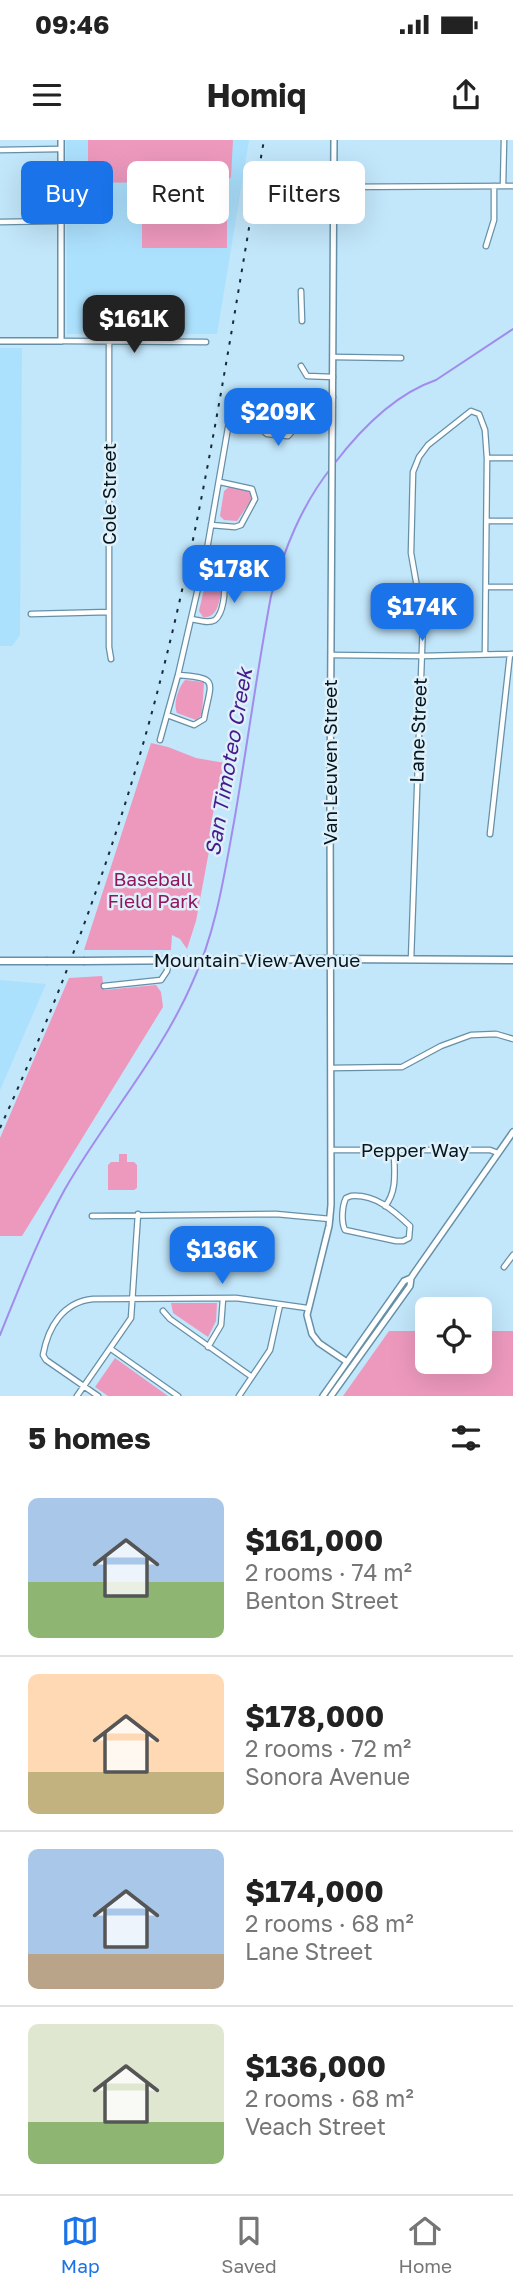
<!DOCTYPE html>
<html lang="en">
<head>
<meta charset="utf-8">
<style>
  body { margin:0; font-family:"Golos Text",sans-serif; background:#f2f2f2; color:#222; height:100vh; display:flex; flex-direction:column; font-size:26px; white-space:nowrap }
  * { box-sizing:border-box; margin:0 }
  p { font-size:23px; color:#767676 }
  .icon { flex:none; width:38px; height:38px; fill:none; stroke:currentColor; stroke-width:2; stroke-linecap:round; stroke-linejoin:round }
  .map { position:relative; height:1256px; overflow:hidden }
  .details { display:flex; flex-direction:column; background:#fff; flex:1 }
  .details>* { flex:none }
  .top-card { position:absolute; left:21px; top:21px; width:472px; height:63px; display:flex; gap:14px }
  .controls { position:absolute; left:415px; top:1157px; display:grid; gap:14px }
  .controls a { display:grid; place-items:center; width:77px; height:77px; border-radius:10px; background:#fff; box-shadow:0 7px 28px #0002; font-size:35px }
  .price { position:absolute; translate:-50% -60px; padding:0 16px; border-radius:14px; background:#1a73e8; color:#fff; font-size:23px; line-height:46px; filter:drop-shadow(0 2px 4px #0008) }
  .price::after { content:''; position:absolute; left:50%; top:42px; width:21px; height:16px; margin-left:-10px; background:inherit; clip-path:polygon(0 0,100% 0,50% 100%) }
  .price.current { background:#222; color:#fff }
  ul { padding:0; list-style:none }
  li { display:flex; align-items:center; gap:21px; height:175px; padding:0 28px }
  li+li { border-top:2px solid #e0e0e0 }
  li span { display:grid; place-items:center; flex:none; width:196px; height:140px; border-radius:10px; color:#555 }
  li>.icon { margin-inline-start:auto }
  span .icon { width:84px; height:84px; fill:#fffc; stroke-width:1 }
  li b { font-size:30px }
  h2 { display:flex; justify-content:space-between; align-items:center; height:84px; padding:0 28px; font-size:30px }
  .tag { padding:0 24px; border-radius:10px; background:#fff; box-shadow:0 7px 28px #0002; font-size:24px; line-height:63px }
  .tag.current { background:#1a73e8; color:#fff }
  .status { display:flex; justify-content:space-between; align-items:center; height:49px; padding:0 35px; background:#fff; direction:ltr }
  .status svg { height:19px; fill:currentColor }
  header { display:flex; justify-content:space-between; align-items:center; height:91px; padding:0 28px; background:#fff; font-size:32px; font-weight:700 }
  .tab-bar { display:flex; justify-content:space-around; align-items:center; height:98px; border-top:2px solid #e0e0e0; background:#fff; font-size:19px; color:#767676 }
  .tab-bar a { display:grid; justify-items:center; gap:4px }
  .tab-bar .current { color:#1a73e8 }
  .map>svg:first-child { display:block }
  .built { fill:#ace1fe }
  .green { fill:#ed99bd }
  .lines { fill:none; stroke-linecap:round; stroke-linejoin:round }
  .stream { stroke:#a18ced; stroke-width:2 }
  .minor-casing { stroke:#6690a7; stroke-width:7 }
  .tertiary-casing { stroke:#6690a7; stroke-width:8 }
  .secondary-casing { stroke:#6690a7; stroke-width:9 }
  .minor { stroke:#fff; stroke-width:4.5 }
  .tertiary { stroke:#fff; stroke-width:5 }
  .secondary { stroke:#fff; stroke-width:6 }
  .rail { stroke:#192b35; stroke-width:2; stroke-dasharray:3.5 7; stroke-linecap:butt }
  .secondary-bridge-casing { stroke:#6690a7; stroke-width:9; stroke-linecap:butt }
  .secondary-bridge { stroke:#fff; stroke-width:6 }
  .labels { text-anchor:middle; stroke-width:5; stroke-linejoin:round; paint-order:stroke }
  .street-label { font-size:19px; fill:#06161f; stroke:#def0fa }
  .park-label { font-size:19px; fill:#92145c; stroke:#def0fa }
  .water-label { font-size:21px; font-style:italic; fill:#451b8c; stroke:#def0fa }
</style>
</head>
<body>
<div class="status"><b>09:46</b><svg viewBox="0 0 49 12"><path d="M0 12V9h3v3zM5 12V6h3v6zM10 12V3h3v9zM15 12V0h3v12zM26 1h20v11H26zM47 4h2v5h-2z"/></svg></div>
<header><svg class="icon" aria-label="menu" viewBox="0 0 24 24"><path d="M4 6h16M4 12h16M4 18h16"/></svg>Homiq<svg class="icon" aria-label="share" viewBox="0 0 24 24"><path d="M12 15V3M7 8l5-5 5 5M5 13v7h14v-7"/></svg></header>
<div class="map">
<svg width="513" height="1256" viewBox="0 0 513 1256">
  <rect width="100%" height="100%" fill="#c2e6fa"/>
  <!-- built -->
  <path class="built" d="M 66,0 L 249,0 L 217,194 L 67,194 Z
    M 0,208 L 22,208 L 20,495 L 12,506 L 0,506 Z
    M 0,840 L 46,844 L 0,950 Z"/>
  <!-- green -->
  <path class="green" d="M 88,0 L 233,0 L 231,37 L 227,41 L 91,43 L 88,39 Z
    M 227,54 L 227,108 L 142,108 L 142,55 Z
    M 287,261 L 292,267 L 290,290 L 268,288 L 266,284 L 269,266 L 275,262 Z
    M 229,347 L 247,349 L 252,353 L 252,359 L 237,381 L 224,380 L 220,376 L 224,351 Z
    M 209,440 L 217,443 L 222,451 C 218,463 218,478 203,477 L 199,471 L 205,445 Z
    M 185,540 L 204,542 L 202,575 L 196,580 L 177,573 C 173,564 178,548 185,540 Z
    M 151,603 L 168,607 L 196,618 L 225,623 L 217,652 L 210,690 L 212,695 L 196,781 L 187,809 L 180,799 L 172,795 L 171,810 L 84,810 Z
    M 102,836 L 104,850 L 156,845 L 161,852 L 163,867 L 22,1096 L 0,1096 L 0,998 L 69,838 Z
    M 119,1014 L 127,1014 L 127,1022 L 134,1022 L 137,1025 L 137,1048 L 134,1050 L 108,1050 L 108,1025 L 111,1022 L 119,1022 Z
    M 171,1163 L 217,1163 L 216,1181 L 208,1197 L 173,1173 Z
    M 389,1191 L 427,1191 L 427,1222 L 480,1222 L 480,1191 L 513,1191 L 513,1256 L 343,1256 Z
    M 115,1218 L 168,1256 L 108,1256 L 95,1247 Z"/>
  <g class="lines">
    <!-- stream -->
    <path class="stream" d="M 334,324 C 360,290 395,254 436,240 L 513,189
      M 0,1195 C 20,1146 39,1096 65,1049 C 105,979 161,916 193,841 C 216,791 224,736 234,682 C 247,607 257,531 271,456 C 284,410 301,366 331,328"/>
    <defs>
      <path id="minor" d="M 0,10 L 60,9
        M 503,46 L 504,0
        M 334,47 L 513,46
        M 0,82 L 61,81
        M 486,106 L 494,80 L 494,46
        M 301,151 L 302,181
        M 61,201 L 206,202
        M 109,202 L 109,507 L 111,519
        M 333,217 L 401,218
        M 301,226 L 307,236 L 333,237
        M 265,257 L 262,290 L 267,294 L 288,296 L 295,288 L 295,257
        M 487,318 L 513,318
        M 488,381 L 513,381
        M 211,385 L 235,387 L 241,385 L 255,359 L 252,349 L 220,342
        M 486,447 L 513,447
        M 31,474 L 109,472
        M 191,479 C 199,480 208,484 215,480 C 223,474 227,449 222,441 L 201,435
        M 331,515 L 421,516 L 513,514
        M 167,575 L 194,585 L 204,579 C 211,541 220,538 178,535
        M 160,600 L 178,535 L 207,409 L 233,259 L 241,257 L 333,257
        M 490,694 L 510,514
        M 411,820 L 423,481 L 411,413 L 413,332 L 419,317 L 428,305 L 471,271 L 479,274 L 485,290 L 487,318 L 485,514
        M 104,846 L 161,840 L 167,831 L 169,820
        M 331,928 L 402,927 L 441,906 L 471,895 L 496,894 L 513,899
        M 332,1010 L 490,1010 L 498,1013
        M 351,1056 C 375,1054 393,1070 410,1086 L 409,1098 L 403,1101 L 396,1101 L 345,1090 C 341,1082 342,1066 346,1058 Z
        M 385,1066 C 398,1051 394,1029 394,1010
        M 92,1076 L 276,1074 L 330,1079
        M 504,1127 L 513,1115
        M 163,1171 L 170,1179 L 252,1237
        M 208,1207 L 221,1185 L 223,1159
        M 111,1209 L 178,1256
        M 77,1256 L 131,1178 L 138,1074
        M 98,1256 L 46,1220 L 43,1215 C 48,1187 63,1162 93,1159 L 236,1158 L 307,1168
        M 239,1256 L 270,1210 L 280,1165"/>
      <path id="tertiary" d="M 334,0 L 330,664 L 331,1065 L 329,1086 L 307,1175 L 312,1194 L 319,1203 L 347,1222
        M 0,201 L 61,201 L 61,0
        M 323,1256 L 404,1141 L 411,1138 L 415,1132 L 513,992
        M 331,1256 L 410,1146 L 411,1138"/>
      <path id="secondary" d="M 0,821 L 46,821
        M 85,821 L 332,819 L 513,820"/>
    </defs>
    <!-- minor casing -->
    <use href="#minor" class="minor-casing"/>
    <!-- tertiary casing -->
    <use href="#tertiary" class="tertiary-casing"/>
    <!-- secondary casing -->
    <use href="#secondary" class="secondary-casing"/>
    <!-- minor -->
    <use href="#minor" class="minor"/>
    <!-- tertiary -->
    <use href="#tertiary" class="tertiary"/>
    <!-- secondary -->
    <use href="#secondary" class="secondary"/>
    <!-- rail -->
    <path class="rail" d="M 0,988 C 70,835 127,677 167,514 C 209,345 234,172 264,0"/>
    <defs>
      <path id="secondary-bridge" d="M 46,821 L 85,821"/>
    </defs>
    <!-- secondary-bridge casing -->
    <use href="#secondary-bridge" class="secondary-bridge-casing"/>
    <!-- secondary-bridge -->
    <use href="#secondary-bridge" class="secondary-bridge"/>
  </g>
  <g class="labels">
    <!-- street labels -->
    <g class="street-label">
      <text transform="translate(109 354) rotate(-90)" y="7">Cole Street</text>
      <text transform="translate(418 590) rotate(-88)" y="7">Lane Street</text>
      <text transform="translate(330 622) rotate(-90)" y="7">Van Leuven Street</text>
      <text x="257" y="827">Mountain View Avenue</text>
      <text x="415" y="1017">Pepper Way</text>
    </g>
    <!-- park labels -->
    <g class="park-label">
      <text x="153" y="746">Baseball<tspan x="153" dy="22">Field Park</tspan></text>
    </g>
    <!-- water labels -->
    <g class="water-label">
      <text transform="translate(229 622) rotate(-80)" y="7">San Timoteo Creek</text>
    </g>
  </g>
</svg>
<div class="controls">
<a><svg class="icon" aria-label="locate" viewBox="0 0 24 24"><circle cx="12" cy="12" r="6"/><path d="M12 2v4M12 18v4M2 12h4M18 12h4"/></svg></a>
</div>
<b class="price current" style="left:134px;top:215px">$161K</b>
<b class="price" style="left:278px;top:308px">$209K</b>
<b class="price" style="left:234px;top:465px">$178K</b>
<b class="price" style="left:422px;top:503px">$174K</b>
<b class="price" style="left:222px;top:1146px">$136K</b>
<div class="top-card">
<a class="tag current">Buy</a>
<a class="tag">Rent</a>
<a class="tag">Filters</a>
</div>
</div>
<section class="details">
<h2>5 homes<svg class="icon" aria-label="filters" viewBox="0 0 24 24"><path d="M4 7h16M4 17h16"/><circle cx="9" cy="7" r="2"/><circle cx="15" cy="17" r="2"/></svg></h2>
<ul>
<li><span style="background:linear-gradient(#a9c7e8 60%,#8fb573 0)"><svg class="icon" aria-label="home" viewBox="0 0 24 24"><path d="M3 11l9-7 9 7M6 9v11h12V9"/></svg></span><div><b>$161,000</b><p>2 rooms · 74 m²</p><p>Benton Street</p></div></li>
<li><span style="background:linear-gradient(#ffd9b3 70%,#c2b280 0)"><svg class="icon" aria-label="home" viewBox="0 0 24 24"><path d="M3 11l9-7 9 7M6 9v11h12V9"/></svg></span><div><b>$178,000</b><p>2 rooms · 72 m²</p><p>Sonora Avenue</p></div></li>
<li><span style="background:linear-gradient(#a9c7e8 75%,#b9a48a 0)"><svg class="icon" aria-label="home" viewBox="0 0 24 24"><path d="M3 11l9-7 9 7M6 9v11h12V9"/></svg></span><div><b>$174,000</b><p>2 rooms · 68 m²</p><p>Lane Street</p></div></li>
<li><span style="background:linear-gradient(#dfe7d0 70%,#8fb573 0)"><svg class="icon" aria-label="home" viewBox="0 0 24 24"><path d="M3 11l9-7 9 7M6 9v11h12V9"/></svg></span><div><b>$136,000</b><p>2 rooms · 68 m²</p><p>Veach Street</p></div></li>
</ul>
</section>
<nav class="tab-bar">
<a class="current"><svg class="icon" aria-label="map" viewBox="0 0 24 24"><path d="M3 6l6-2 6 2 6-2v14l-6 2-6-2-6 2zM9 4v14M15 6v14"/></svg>Map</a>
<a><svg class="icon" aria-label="saved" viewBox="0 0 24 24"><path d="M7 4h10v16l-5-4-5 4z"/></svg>Saved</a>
<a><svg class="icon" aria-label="home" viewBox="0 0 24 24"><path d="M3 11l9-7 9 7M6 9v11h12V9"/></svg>Home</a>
</nav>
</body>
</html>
